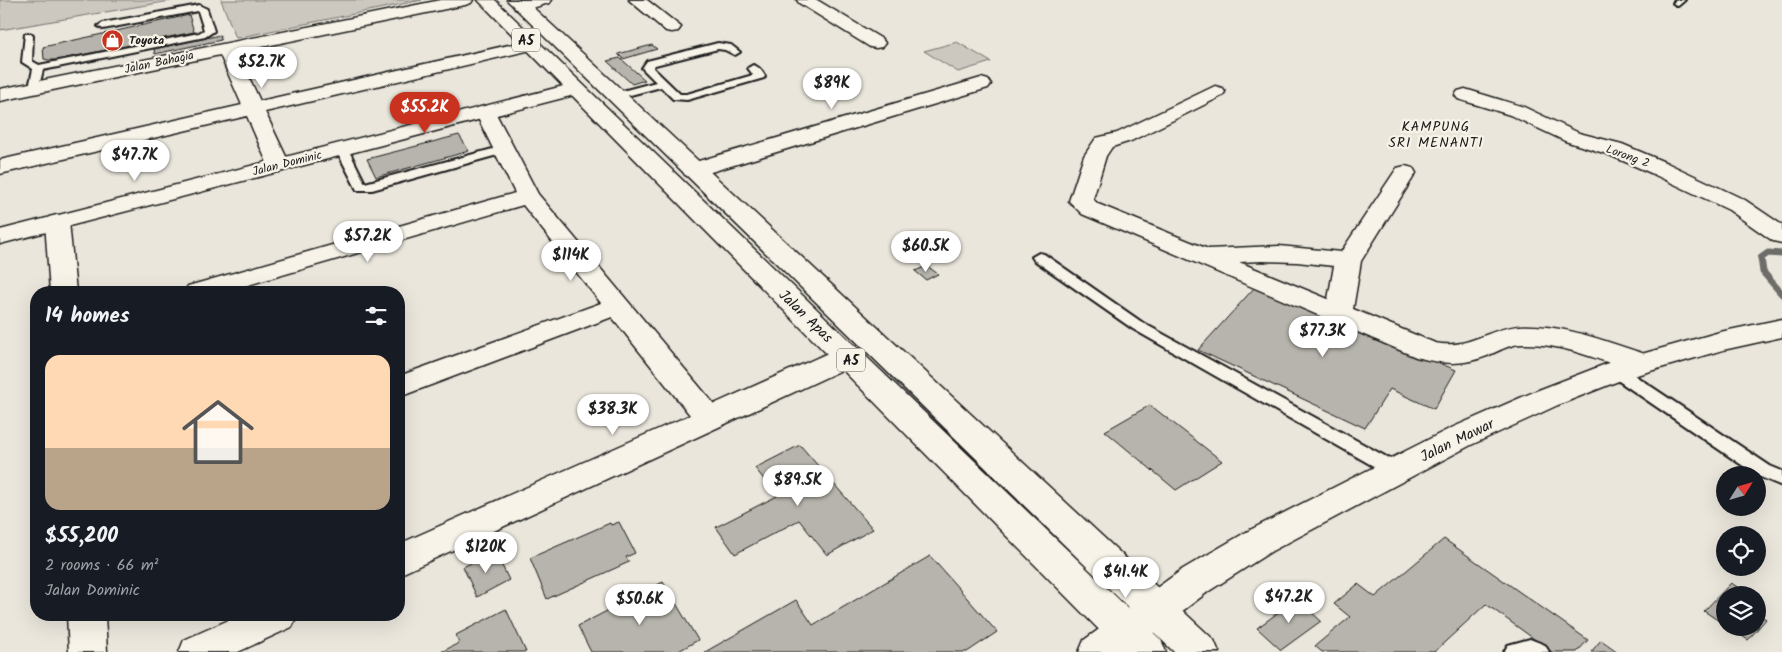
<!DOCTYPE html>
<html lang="en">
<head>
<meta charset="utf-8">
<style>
  body { margin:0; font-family:Kalam,sans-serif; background:#20242c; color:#f1f3f6; height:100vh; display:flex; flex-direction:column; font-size:19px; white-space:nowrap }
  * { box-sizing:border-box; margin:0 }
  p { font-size:16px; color:#9ea1a6 }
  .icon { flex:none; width:28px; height:28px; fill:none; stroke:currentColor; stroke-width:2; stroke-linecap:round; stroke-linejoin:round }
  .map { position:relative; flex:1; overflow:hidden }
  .details { position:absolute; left:30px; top:286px; width:375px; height:335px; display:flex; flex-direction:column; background:#171b24; border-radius:20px; box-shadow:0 5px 20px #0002 }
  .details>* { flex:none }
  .needle { width:32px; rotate:53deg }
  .fabs { position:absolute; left:1716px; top:466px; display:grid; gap:10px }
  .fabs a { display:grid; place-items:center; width:50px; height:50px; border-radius:50%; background:#171b24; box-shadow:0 5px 20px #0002; font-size:25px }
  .price { position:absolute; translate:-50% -42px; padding:0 11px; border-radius:18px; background:#fff; color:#222; font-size:16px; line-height:32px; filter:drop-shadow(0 1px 2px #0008) }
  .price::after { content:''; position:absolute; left:50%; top:30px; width:15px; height:11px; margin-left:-8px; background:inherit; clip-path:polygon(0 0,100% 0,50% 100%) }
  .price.active { background:#c8321e; color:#fff }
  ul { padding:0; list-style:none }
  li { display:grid; align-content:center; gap:10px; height:265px; padding:0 15px }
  li span { display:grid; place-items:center; height:155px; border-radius:15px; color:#555 }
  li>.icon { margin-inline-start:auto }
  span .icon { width:90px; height:90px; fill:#fffc; stroke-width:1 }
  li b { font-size:21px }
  h2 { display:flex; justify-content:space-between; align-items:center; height:60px; padding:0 15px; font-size:21px }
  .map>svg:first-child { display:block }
  .green { fill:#ccc8c0; stroke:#74726e }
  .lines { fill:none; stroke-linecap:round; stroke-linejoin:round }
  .stream { stroke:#6d6c68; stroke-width:7 }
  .building { fill:#b6b4ac; stroke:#1c1c1c }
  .service-casing { stroke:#1c1c1c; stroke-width:4 }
  .minor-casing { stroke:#1c1c1c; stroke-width:3 }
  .tertiary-casing { stroke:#1c1c1c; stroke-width:3 }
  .trunk-casing { stroke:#1c1c1c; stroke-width:3 }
  .service { fill:#f7f3e8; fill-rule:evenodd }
  .minor { fill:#f7f3e8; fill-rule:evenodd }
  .tertiary { fill:#f7f3e8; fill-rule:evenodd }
  .trunk { fill:#f7f3e8; fill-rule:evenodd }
  .labels { text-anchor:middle; stroke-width:4.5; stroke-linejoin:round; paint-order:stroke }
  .far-poi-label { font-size:12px; font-weight:bold; fill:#1c1c1c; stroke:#f7f3e8; text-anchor:start }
  .far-street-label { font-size:12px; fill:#1c1c1c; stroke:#f7f3e8 }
  .shield { fill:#f7f3e8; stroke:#5e5c59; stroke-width:1 }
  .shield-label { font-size:14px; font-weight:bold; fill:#1c1c1c }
  .far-neighbourhood-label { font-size:14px; letter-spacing:1px; fill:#1c1c1c; stroke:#f7f3e8 }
  .street-label { font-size:15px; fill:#1c1c1c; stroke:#f7f3e8 }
</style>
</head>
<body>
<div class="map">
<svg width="1782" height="652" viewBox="0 0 1782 652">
  <rect width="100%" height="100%" fill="#eae6dc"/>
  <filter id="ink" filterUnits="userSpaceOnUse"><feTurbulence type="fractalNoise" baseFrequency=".02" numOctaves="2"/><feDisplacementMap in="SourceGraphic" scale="10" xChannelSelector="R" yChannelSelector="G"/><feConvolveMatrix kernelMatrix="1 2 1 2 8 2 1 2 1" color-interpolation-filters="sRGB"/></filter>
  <g filter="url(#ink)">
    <!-- green -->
    <path class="green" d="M 0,0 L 176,0 L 0,30 Z
      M 221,0 L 422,0 L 236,38 Z
      M 957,42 L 991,62 L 958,72 L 924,51 Z"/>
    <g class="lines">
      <!-- stream -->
      <path class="stream" d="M 1782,254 L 1768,253 L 1761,258 L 1763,272 L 1782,294"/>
    </g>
    <!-- building -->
    <path class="building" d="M 189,15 L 194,32 L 57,60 L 48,60 L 44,59 L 43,47 Z
      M 220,35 L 221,40 L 155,54 L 154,49 Z
      M 652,45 L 657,49 L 623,59 L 618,54 Z
      M 620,58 L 645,80 L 632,84 L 607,61 Z
      M 459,135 L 469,151 L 376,177 L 367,159 Z
      M 927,266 L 938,274 L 926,280 L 915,271 Z
      M 1255,287 L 1456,370 L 1434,409 L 1390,389 L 1365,428 L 1198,350 Z
      M 1150,405 L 1222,461 L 1176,490 L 1105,431 Z
      M 800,445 L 873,529 L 827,555 L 799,520 L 735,554 L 716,527 L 777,496 L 755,468 Z
      M 619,522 L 635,553 L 626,557 L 629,562 L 547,599 L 530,558 L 610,523 L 611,525 Z
      M 1444,539 L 1588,640 L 1577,652 L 1552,652 L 1486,604 L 1434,652 L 1322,652 L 1315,646 L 1350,617 L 1334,604 L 1358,584 L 1375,597 Z
      M 495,551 L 509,580 L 477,597 L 463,567 Z
      M 930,556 L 997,632 L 967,652 L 705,652 L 796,600 L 813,625 Z
      M 663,582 L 698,640 L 677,652 L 591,652 L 578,626 Z
      M 1731,583 L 1750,595 L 1725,595 L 1725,625 L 1704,611 Z
      M 1297,599 L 1321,621 L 1281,650 L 1257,628 Z
      M 506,609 L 526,652 L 441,652 L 459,643 L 456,635 Z
      M 1758,614 L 1766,619 L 1748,640 L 1730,628 L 1758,628 Z
      M 1601,640 L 1618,652 L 1591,652 Z"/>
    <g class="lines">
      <defs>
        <path id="service" d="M 1676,0 L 1685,0 L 1678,6 L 1673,3 Z
          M 199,5 L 207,9 L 214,31 L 205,37 L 43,70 L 38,90 L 30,90 L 29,88 L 33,69 L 22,62 L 25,34 L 31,34 L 33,36 L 32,61 L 39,65 L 199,33 L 204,30 L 198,11 L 103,29 L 98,26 L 103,23 Z
          M 718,43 L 731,45 L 740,52 L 735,55 L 725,50 L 718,49 L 655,65 L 653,68 L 680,94 L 687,94 L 753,75 L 748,68 L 753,65 C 758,66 762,71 765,76 L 764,78 L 687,100 L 673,99 L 661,87 L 615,99 L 610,96 L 611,94 L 656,82 L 642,68 L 647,61 Z
          M 342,145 L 348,149 L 365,183 L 504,146 L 510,150 L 508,152 L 372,190 L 357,190 L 336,149 Z
          M 1039,253 L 1044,254 L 1143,323 L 1401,465 L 1404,470 L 1401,475 L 1395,477 L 1389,475 L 1133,329 L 1034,260 L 1032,257 Z
          M 1616,366 L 1622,367 L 1770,466 L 1782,471 L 1782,486 L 1758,476 L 1610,375 L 1608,371 L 1610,367 Z
          M 1530,639 L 1545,645 L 1549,652 L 1504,652 L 1508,645 Z"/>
        <path id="minor" d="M 441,0 L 473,0 L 471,3 L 465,5 L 237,52 L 260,101 L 531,40 L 537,41 L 540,45 L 537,49 L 531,50 L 265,112 L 290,165 L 287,170 L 279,172 L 271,170 L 268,165 L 247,116 L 0,174 L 0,160 L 242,105 L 220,55 L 0,101 L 0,89 Z
          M 521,0 L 551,0 L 549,3 C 538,6 526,11 515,9 L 513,5 L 515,1 Z
          M 629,0 L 647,0 L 681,27 L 678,31 L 672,32 L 666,31 Z
          M 797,0 L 817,0 L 882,39 L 885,43 L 882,47 L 876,48 L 870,47 L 799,3 Z
          M 981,78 L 988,80 L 991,84 L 988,88 L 701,175 L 693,177 L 685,175 L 682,170 L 685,165 Z
          M 1215,86 L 1222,88 L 1225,92 L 1222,96 L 1131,141 L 1112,147 L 1106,156 L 1093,199 L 1098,204 L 1208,249 L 1279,246 L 1341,252 L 1397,168 L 1405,166 L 1413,168 L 1416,173 L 1361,261 L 1353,309 L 1435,343 C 1469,350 1488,328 1520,326 C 1565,324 1609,343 1651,356 L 1655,363 L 1651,370 L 1641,373 C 1602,362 1564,343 1523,344 C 1509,344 1499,351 1487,356 C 1460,366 1443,364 1416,357 L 1082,214 L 1069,201 L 1084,156 L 1096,138 L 1117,133 ZM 1262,261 L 1297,262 L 1334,266 L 1328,299 L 1239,262 Z
          M 1465,89 L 1524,107 L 1579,133 L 1622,144 L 1667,163 L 1745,200 L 1782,225 L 1782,243 L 1773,241 L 1729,210 L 1651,173 L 1607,154 L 1565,141 L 1510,115 L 1458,99 L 1455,95 L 1458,91 Z
          M 485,106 L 492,108 L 495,112 L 538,194 L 714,404 L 837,349 L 847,346 L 857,349 L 861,356 L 857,363 L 399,575 L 399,544 L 690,415 L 612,317 L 399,397 L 399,376 L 601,303 L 523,205 L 224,292 L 184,292 L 188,286 L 515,193 L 475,112 L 478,108 Z
          M 57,215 L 65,217 L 69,222 L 76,292 L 50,292 L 45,222 L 49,217 Z
          M 67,615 L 105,615 L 107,652 L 69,652 Z
          M 240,615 L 298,615 L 292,627 L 238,652 L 179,652 L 184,640 Z"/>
        <path id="tertiary" d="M 575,83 L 582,85 L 585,89 L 582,93 L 0,244 L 0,230 Z
          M 1782,319 L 1782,337 L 1723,350 L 1626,378 L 1558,405 L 1471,445 L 1272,551 L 1209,591 L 1128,652 L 1079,652 L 1084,640 L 1183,569 L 1248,531 L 1449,429 L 1536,391 L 1606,364 L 1720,332 Z"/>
        <path id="trunk" d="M 478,0 L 495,0 L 1161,640 L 1166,652 L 1121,652 Z
          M 507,0 L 525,0 L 1214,640 L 1219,652 L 1174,652 Z"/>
      </defs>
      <!-- service casing -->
      <use href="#service" class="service-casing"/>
      <!-- minor casing -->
      <use href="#minor" class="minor-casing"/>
      <!-- tertiary casing -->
      <use href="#tertiary" class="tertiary-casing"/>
      <!-- trunk casing -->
      <use href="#trunk" class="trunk-casing"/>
      <!-- service -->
      <use href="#service" class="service"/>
      <!-- minor -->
      <use href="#minor" class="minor"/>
      <!-- tertiary -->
      <use href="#tertiary" class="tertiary"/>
      <!-- trunk -->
      <use href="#trunk" class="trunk"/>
    </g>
  </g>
  <!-- icons -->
  <defs>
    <symbol id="shop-disc" viewBox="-11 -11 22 22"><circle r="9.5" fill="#c8321e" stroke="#f7f3e8"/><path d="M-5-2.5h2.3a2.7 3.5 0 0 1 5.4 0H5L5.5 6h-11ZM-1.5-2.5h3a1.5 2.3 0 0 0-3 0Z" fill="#fff"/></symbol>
  </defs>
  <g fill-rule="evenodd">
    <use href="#shop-disc" x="100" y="28" width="25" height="25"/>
  </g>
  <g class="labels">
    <!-- far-poi labels -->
    <g class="far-poi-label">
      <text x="129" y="44">Toyota</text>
    </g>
    <!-- far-street labels -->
    <g class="far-street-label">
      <text transform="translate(159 62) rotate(-12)" y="4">Jalan Bahagia</text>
      <text transform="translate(1628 156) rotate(20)" y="4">Lorong 2</text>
      <text transform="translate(287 163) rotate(-14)" y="4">Jalan Dominic</text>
    </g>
    <!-- shield labels -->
    <g class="shield">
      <rect x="512" y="28.5" width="28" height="23" rx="4"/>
      <rect x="837" y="348.5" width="28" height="23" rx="4"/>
    </g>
    <g class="shield-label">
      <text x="526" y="45">A5</text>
      <text x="851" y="365">A5</text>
    </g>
    <!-- far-neighbourhood labels -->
    <g class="far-neighbourhood-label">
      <text x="1436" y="131">KAMPUNG<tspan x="1436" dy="16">SRI MENANTI</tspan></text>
    </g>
    <!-- street labels -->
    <g class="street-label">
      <text transform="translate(806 316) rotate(44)" y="5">Jalan Apas</text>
      <text transform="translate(1457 440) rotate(-26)" y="5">Jalan Mawar</text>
    </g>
  </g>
</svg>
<div class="fabs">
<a><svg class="needle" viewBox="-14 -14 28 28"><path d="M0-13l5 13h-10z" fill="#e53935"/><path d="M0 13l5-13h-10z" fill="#9ea1a6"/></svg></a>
<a><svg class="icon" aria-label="locate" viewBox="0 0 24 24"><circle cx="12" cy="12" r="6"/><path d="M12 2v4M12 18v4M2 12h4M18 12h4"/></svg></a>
<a><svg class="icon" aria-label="layers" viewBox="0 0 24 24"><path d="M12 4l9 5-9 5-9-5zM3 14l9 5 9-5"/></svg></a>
</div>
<b class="price" style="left:262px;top:89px">$52.7K</b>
<b class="price" style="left:832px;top:110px">$89K</b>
<b class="price active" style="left:425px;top:134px">$55.2K</b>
<b class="price" style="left:135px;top:182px">$47.7K</b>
<b class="price" style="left:368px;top:263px">$57.2K</b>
<b class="price" style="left:926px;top:273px">$60.5K</b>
<b class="price" style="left:571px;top:282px">$114K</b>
<b class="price" style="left:1323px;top:358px">$77.3K</b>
<b class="price" style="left:613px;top:436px">$38.3K</b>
<b class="price" style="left:798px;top:507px">$89.5K</b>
<b class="price" style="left:486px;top:574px">$120K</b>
<b class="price" style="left:1126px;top:599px">$41.4K</b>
<b class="price" style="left:1289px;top:624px">$47.2K</b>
<b class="price" style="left:640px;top:626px">$50.6K</b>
<section class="details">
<h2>14 homes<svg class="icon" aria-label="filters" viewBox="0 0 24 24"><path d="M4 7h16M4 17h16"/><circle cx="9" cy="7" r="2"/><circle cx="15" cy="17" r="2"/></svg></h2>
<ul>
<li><span style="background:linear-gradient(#ffd9b3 60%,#b9a48a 0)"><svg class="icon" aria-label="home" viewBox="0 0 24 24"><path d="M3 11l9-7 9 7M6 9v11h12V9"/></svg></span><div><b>$55,200</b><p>2 rooms · 66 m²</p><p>Jalan Dominic</p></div></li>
</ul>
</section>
</div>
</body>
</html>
